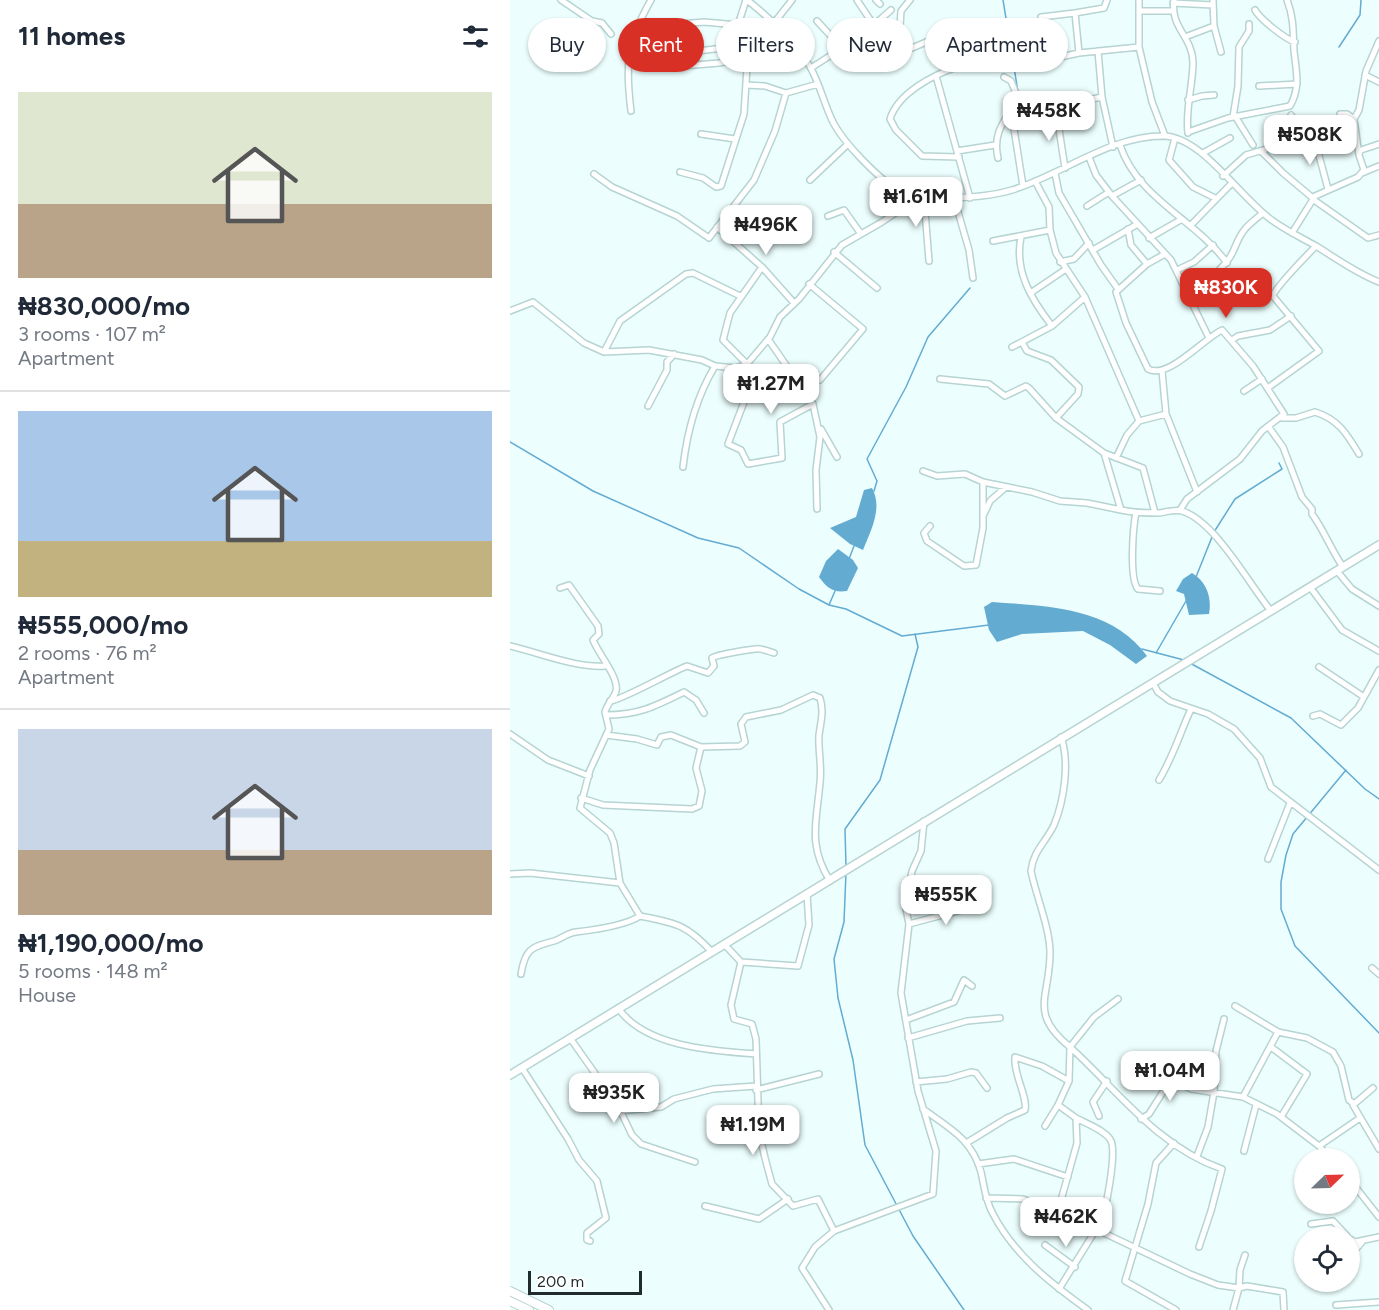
<!DOCTYPE html>
<html lang="en">
<head>
<meta charset="utf-8">
<style>
  body { margin:0; font-family:Figtree,sans-serif; background:#f6f6f7; color:#1f2937; height:100vh; display:flex; flex-direction:column; font-size:22px; white-space:nowrap }
  * { box-sizing:border-box; margin:0 }
  p { font-size:20px; color:#747a83 }
  .icon { flex:none; width:33px; height:33px; fill:none; stroke:currentColor; stroke-width:2; stroke-linecap:round; stroke-linejoin:round }
  .map { position:relative; flex:1; overflow:hidden }
  .sheet { display:flex; flex-direction:column; background:#fff; width:510px }
  .sheet>* { flex:none }
  .hud { position:absolute; left:18px; top:18px; width:570px; height:54px; display:flex; gap:12px }
  .needle { width:39px; rotate:67deg }
  .controls { position:absolute; left:784px; top:1148px; display:grid; gap:12px }
  .controls a { display:grid; place-items:center; width:66px; height:66px; border-radius:50%; background:#fff; box-shadow:0 2px 4px #0004; font-size:30px }
  .scale { position:absolute; left:18px; bottom:15px; width:114px; box-sizing:border-box; padding-left:6px; border:3px solid #202c2c; border-top:0; font-size:16px; line-height:21px; white-space:nowrap; color:#202c2c; -webkit-text-stroke:4px #fff; paint-order:stroke }
  .price { position:absolute; translate:-50% -51px; padding:0 14px; border-radius:12px; background:#fff; color:#222; font-size:20px; line-height:39px; filter:drop-shadow(0 2px 3px #0008) }
  .price::after { content:''; position:absolute; left:50%; top:36px; width:18px; height:14px; margin-left:-9px; background:inherit; clip-path:polygon(0 0,100% 0,50% 100%) }
  .price.selected { background:#d93025; color:#fff }
  ul { padding:0; list-style:none }
  li { display:grid; align-content:center; gap:12px; height:318px; padding:0 18px }
  li+li { border-top:2px solid #e0e1e3 }
  li span { display:grid; place-items:center; height:186px; border-radius:0px; color:#555 }
  li>.icon { margin-inline-start:auto }
  span .icon { width:108px; height:108px; fill:#fffc; stroke-width:1 }
  li b { font-size:26px }
  h2 { display:flex; justify-content:space-between; align-items:center; height:72px; padding:0 18px; font-size:26px }
  .tag { padding:0 21px; border-radius:27px; background:#fff; box-shadow:0 2px 4px #0004; font-size:21px; line-height:54px }
  .tag.selected { background:#d93025; color:#fff }
  main { display:flex; flex:1; min-height:0 }
  .map>svg:first-child { display:block }
  .water { fill:#64abd2 }
  .lines { fill:none; stroke-linecap:round; stroke-linejoin:round }
  .stream { stroke:#64abd2; stroke-width:1.5 }
  .minor-casing { stroke:#b6d4d2; stroke-width:8 }
  .major-casing { stroke:#b6d4d2; stroke-width:10 }
  .highway-casing { stroke:#b6d4d2; stroke-width:10 }
  .minor { stroke:#fff; stroke-width:5 }
  .major { stroke:#fff; stroke-width:7 }
  .highway { stroke:#fff; stroke-width:8 }
</style>
</head>
<body>
<main>
<section class="sheet">
<h2>11 homes<svg class="icon" aria-label="filters" viewBox="0 0 24 24"><path d="M4 7h16M4 17h16"/><circle cx="9" cy="7" r="2"/><circle cx="15" cy="17" r="2"/></svg></h2>
<ul>
<li><span style="background:linear-gradient(#dfe7d0 60%,#b9a48a 0)"><svg class="icon" aria-label="home" viewBox="0 0 24 24"><path d="M3 11l9-7 9 7M6 9v11h12V9"/></svg></span><div><b>₦830,000/mo</b><p>3 rooms · 107 m²</p><p>Apartment</p></div></li>
<li><span style="background:linear-gradient(#a9c7e8 70%,#c2b280 0)"><svg class="icon" aria-label="home" viewBox="0 0 24 24"><path d="M3 11l9-7 9 7M6 9v11h12V9"/></svg></span><div><b>₦555,000/mo</b><p>2 rooms · 76 m²</p><p>Apartment</p></div></li>
<li><span style="background:linear-gradient(#c9d6e8 65%,#b9a48a 0)"><svg class="icon" aria-label="home" viewBox="0 0 24 24"><path d="M3 11l9-7 9 7M6 9v11h12V9"/></svg></span><div><b>₦1,190,000/mo</b><p>5 rooms · 148 m²</p><p>House</p></div></li>
</ul>
</section>
<div class="map">
<svg width="869" height="1310" viewBox="0 0 869 1310">
  <rect width="100%" height="100%" fill="#ecfffe"/>
  <!-- water -->
  <path class="water" d="M 362,488 C 373,508 361,530 353,550 L 340,544 L 320,528 L 346,517 L 354,490 Z
    M 328,549 L 343,560 L 348,568 L 337,591 C 323,593 317,588 309,577 L 316,561 Z
    M 682,573 C 697,582 702,598 699,614 L 679,615 L 674,594 L 666,591 L 673,579 Z
    M 482,602 C 538,606 602,607 637,656 L 626,664 L 600,645 L 573,631 L 512,634 L 487,642 L 479,630 L 474,607 Z"/>
  <g class="lines">
    <!-- stream -->
    <path class="stream" d="M 493,0 L 508,92
      M 829,47 L 850,15 L 851,0
      M 0,442 L 83,491 L 188,538 L 229,548 L 289,589 L 319,605 L 336,609 L 392,636 L 479,625
      M 364,491 L 367,481 L 357,459 L 396,387 L 418,337 L 460,288
      M 704,532 L 725,499 L 772,469 L 769,463
      M 339,559 L 344,546
      M 686,577 L 702,537
      M 319,605 L 325,591
      M 632,649 L 674,660
      M 646,653 L 676,601
      M 678,662 L 781,718 L 855,789 L 869,799
      M 836,770 L 783,834 L 776,855 L 771,882 L 771,909 L 785,946 L 869,1033
      M 336,867 L 335,829 L 370,780 L 408,647 L 405,634
      M 336,872 L 334,922 L 324,959 L 328,998 L 343,1060 L 355,1145 L 403,1236 L 454,1310"/>
    <defs>
      <path id="minor" d="M 51,0 L 82,21 L 92,23 L 101,34
        M 237,0 C 260,18 283,40 299,65 C 310,83 314,105 324,124 C 335,144 366,176 386,189 C 399,197 416,198 430,198 C 454,198 479,197 502,190 C 552,175 600,135 655,136 C 693,138 731,199 763,221 C 777,231 792,238 806,246 C 827,259 846,273 869,282
        M 366,0 L 370,4
        M 629,0 L 629,47 L 642,102 L 655,136
        M 664,0 C 660,28 682,36 683,62 C 683,86 675,109 678,133
        M 663,3 L 703,5
        M 745,10 C 750,19 775,39 785,42
        M 630,11 L 661,11
        M 565,13 L 594,8 L 597,0
        M 307,21 L 332,48
        M 264,23 L 282,0
        M 365,24 L 381,10
        M 160,25 L 194,22 L 228,25
        M 704,26 L 711,52
        M 386,30 L 402,48 L 452,27
        M 369,33 L 386,30 L 390,26 L 391,11 L 400,0
        M 533,37 L 531,17 L 565,13 L 569,53 L 629,47
        M 675,37 L 704,26 L 703,0
        M 588,51 L 592,97 L 603,147
        M 154,55 L 230,46
        M 532,61 L 569,53
        M 447,67 C 423,75 388,93 380,119 L 386,130 L 412,156 L 449,157
        M 149,68 L 209,63 L 235,58
        M 301,68 L 332,48 L 369,33 L 347,0
        M 855,75 L 869,82
        M 426,76 L 460,198
        M 494,77 L 501,81 L 508,98 L 504,129 L 513,186
        M 237,85 L 255,86 L 276,93
        M 749,86 L 787,84
        M 678,100 L 692,96 L 704,95
        M 568,102 L 592,97
        M 546,110 L 555,168
        M 121,111 C 115,64 117,42 141,0
        M 781,115 L 797,139
        M 725,116 L 743,145
        M 723,117 L 728,86 L 729,47 L 739,31 L 739,24
        M 844,119 L 849,110 L 856,71 L 869,41
        M 678,132 L 718,118 L 780,106 C 791,87 786,70 784,51 C 783,32 784,18 777,0
        M 191,134 L 225,139
        M 804,137 L 818,189
        M 665,138 L 659,160 L 683,187 L 705,198
        M 610,145 C 627,198 686,220 717,263
        M 447,151 L 485,145
        M 751,151 L 773,173 L 804,199
        M 693,153 L 720,138
        M 849,153 L 851,150 L 869,144
        M 579,157 L 586,175 L 602,196 L 661,260 L 699,338
        M 488,158 C 483,137 491,125 502,108 L 507,106
        M 170,172 L 193,178 L 206,187 L 211,186 L 234,114 L 237,67 L 228,25 L 236,0
        M 545,173 L 549,193 L 591,265 L 608,289
        M 852,173 L 869,166
        M 84,174 L 102,187 L 167,216 L 199,238 L 244,180 L 265,131 L 276,93 L 308,84
        M 713,176 L 736,155 L 844,123
        M 300,180 L 338,144
        M 525,181 L 539,207 L 540,230 L 546,253 L 575,297 L 629,421
        M 602,196 L 631,180
        M 417,198 L 415,211 L 419,261
        M 444,198 L 459,250 L 463,278
        M 804,200 L 858,238 L 869,235
        M 577,206 L 599,192
        M 318,216 L 334,210 L 351,234
        M 681,225 L 721,184
        M 207,227 L 252,267 L 284,303
        M 618,229 L 621,245 L 637,264
        M 782,233 L 805,196 L 848,177 L 854,170 L 849,155 L 844,119 L 837,114 L 830,114
        M 511,237 C 504,271 521,299 542,326
        M 639,238 L 672,219
        M 483,241 L 540,230
        M 583,250 L 626,225
        M 324,252 L 367,288
        M 655,254 L 637,264 L 606,292 L 616,323 L 638,369 C 658,380 693,339 712,330 L 743,366 L 774,414 L 752,431 L 730,459 L 677,499 L 670,510
        M 550,262 L 564,259 L 579,243
        M 710,269 C 727,253 723,244 735,229 C 740,223 747,218 753,213
        M 667,270 L 684,262 L 703,245
        M 299,284 L 353,329 L 310,380
        M 522,292 L 556,269
        M 0,311 L 23,302 L 74,343 L 94,352 L 139,350 L 192,360 L 205,366 L 226,368 L 237,364 L 260,337 L 270,317 L 289,299 L 332,245 L 372,222 L 409,197
        M 258,339 L 303,404 L 310,437 L 306,470 L 307,509
        M 722,340 L 728,336 L 760,330 L 781,316
        M 513,344 L 517,351 L 541,360 L 569,387 L 568,394 L 546,418
        M 502,347 L 542,326 L 575,297
        M 94,352 L 110,321 L 176,274 L 183,273 L 230,296
        M 237,364 L 213,340 L 220,313 L 252,267
        M 233,366 L 234,402 L 218,444 L 231,450 L 238,464 L 272,458 L 270,422 L 303,404
        M 652,371 L 656,414 L 687,492
        M 430,379 L 479,384 L 495,396 L 516,386 L 519,388 L 546,418 L 594,453 L 611,510 C 624,513 636,513 649,513 C 656,512 665,509 672,511 C 705,521 739,584 761,611
        M 759,387 L 809,351 L 763,296 C 764,289 798,254 806,246
        M 734,391 L 752,379
        M 138,406 L 157,370 L 157,362 L 164,354
        M 772,418 L 786,418 L 805,412 C 828,419 837,434 849,454
        M 758,426 L 773,447 L 792,497 L 802,509 L 802,514 C 814,530 821,550 833,567
        M 311,429 L 327,457
        M 594,453 L 633,468 L 645,513
        M 606,458 L 617,435 L 629,421 L 656,414
        M 173,467 C 177,432 187,396 205,366
        M 413,471 L 427,476 L 455,474 L 473,482 L 522,492 L 550,501 L 577,503 L 611,510
        M 626,512 C 623,528 619,579 628,589 L 650,591
        M 474,514 L 480,501 L 496,487
        M 420,526 L 414,533 L 417,541 L 454,566 L 466,565 L 473,528 L 473,482
        M 827,571 L 842,589 L 869,606
        M 800,587 L 832,630 L 869,651
        M 50,588 L 59,585 L 88,626 L 89,634 L 83,640 C 89,655 109,677 106,691 C 104,698 97,704 95,712 L 99,729 L 80,770 L 70,808 L 100,833 L 104,843 L 110,883 L 130,916 C 165,923 176,924 201,951
        M 0,646 C 30,653 66,668 95,666
        M 809,667 L 854,697
        M 643,683 L 648,692 L 660,701 L 698,714 L 724,729 L 750,758 L 761,787 L 869,870
        M 100,701 C 110,701 161,672 177,666 L 198,673 L 204,666 L 202,658 C 205,655 237,650 245,649 C 251,648 258,651 264,653
        M 96,715 C 129,715 146,706 174,692 L 186,700 L 194,713
        M 803,716 L 810,714 L 831,725 L 848,708 L 869,670
        M 0,734 L 38,760 L 79,776
        M 96,735 L 127,739 L 147,745 L 151,737 L 161,735 L 191,747
        M 551,737 C 560,762 554,801 544,825 C 536,842 523,851 521,871 C 526,896 540,928 540,953 C 540,997 518,1013 560,1047 L 584,1017 L 608,999
        M 649,780 C 663,757 670,733 681,709
        M 71,798 L 93,805 L 182,809 L 189,806 L 192,791 L 186,768 L 191,747 L 230,746 L 235,742 L 231,724 L 236,717 L 271,710 L 303,695 L 310,698 C 314,711 311,721 309,735 C 308,750 312,766 310,782 C 307,821 297,844 320,881
        M 758,859 L 780,803
        M 0,874 L 20,873 L 110,883
        M 399,924 L 467,906
        M 214,944 L 231,962 L 221,1005 L 224,1019 L 242,1024 L 246,1039 L 249,1132 L 255,1158 L 262,1184 L 283,1206 L 308,1199 L 324,1231 L 305,1247 L 292,1268 L 319,1310
        M 231,962 L 288,966 L 299,925 L 297,894
        M 862,968 L 869,974
        M 11,974 C 15,949 21,947 44,941 C 51,939 57,933 66,932 C 83,930 115,926 130,916
        M 725,1006 L 768,1032 L 797,1038 L 823,1052 L 831,1066 L 839,1100 L 843,1103
        M 108,1008 C 135,1047 203,1051 246,1054
        M 396,1020 L 444,1002 L 454,980 L 462,986
        M 60,1038 L 108,1106 L 122,1135 L 131,1144 L 185,1162
        M 398,1038 L 457,1021 L 490,1018
        M 560,1047 C 607,1090 648,1147 712,1169 L 701,1211 L 689,1247
        M 761,1047 L 797,1074 L 771,1117
        M 12,1068 L 58,1139 L 69,1160 L 87,1181 L 96,1218 L 77,1233 L 77,1240 L 80,1241
        M 406,1082 L 437,1079 L 461,1072 L 466,1073 L 477,1088
        M 863,1088 L 843,1105 L 869,1149
        M 246,1090 L 309,1074
        M 733,1097 L 768,1032
        M 413,1109 C 439,1128 462,1139 471,1172 C 474,1185 475,1199 482,1212 C 503,1254 540,1283 578,1310
        M 110,1111 L 151,1107 L 164,1099 L 203,1089 L 246,1086
        M 589,1116 L 583,1102 L 597,1081
        M 566,1118 C 575,1123 597,1131 601,1141 C 607,1154 595,1215 589,1229
        M 631,1119 L 639,1114 L 661,1079 L 681,1089 L 733,1097 L 767,1114 L 809,1146 L 820,1158
        M 535,1126 L 548,1105
        M 458,1142 L 497,1118 L 515,1110 C 518,1097 503,1074 505,1057 L 532,1066 L 559,1081
        M 664,1143 L 646,1163 L 638,1204 L 615,1281 L 666,1310
        M 809,1146 L 850,1118
        M 734,1151 L 746,1105
        M 687,1156 L 698,1127 L 704,1092 L 706,1051 L 714,1019
        M 468,1164 L 504,1159 L 558,1177
        M 840,1180 L 869,1217
        M 476,1198 L 513,1199 L 548,1211 L 680,1274 L 708,1285 L 729,1288 L 723,1310
        M 195,1206 L 249,1219 L 278,1199
        M 548,1211 L 567,1143 L 566,1118 L 548,1105 L 559,1081 L 560,1047
        M 801,1224 L 823,1221 L 837,1236
        M 324,1231 L 423,1194 L 426,1151 L 408,1091 L 391,993 L 399,924 L 396,909 L 398,892 L 402,871 L 411,851 L 414,821
        M 840,1239 L 845,1242 L 869,1237
        M 535,1245 L 565,1267
        M 735,1255 L 730,1270 L 729,1288 L 737,1286 L 773,1292 L 774,1310
        M 840,1256 L 852,1242
        M 549,1289 L 587,1228
        M 826,1305 L 869,1302"/>
      <path id="major" d="M 0,1075 C 289,898 578,720 869,545"/>
      <path id="highway" d="M 0,1291 L 39,1310
        M 0,1301 L 19,1310"/>
    </defs>
    <!-- minor casing -->
    <use href="#minor" class="minor-casing"/>
    <!-- major casing -->
    <use href="#major" class="major-casing"/>
    <!-- highway casing -->
    <use href="#highway" class="highway-casing"/>
    <!-- minor -->
    <use href="#minor" class="minor"/>
    <!-- major -->
    <use href="#major" class="major"/>
    <!-- highway -->
    <use href="#highway" class="highway"/>
  </g>
</svg>
<div class="controls">
<a><svg class="needle" viewBox="-14 -14 28 28"><path d="M0-13l5 13h-10z" fill="#e53935"/><path d="M0 13l5-13h-10z" fill="#747a83"/></svg></a>
<a><svg class="icon" aria-label="locate" viewBox="0 0 24 24"><circle cx="12" cy="12" r="6"/><path d="M12 2v4M12 18v4M2 12h4M18 12h4"/></svg></a>
</div>
<div class="scale">200 m</div>
<b class="price" style="left:539px;top:142px">₦458K</b>
<b class="price" style="left:800px;top:166px">₦508K</b>
<b class="price" style="left:406px;top:228px">₦1.61M</b>
<b class="price" style="left:256px;top:256px">₦496K</b>
<b class="price selected" style="left:716px;top:319px">₦830K</b>
<b class="price" style="left:261px;top:415px">₦1.27M</b>
<b class="price" style="left:436px;top:926px">₦555K</b>
<b class="price" style="left:660px;top:1102px">₦1.04M</b>
<b class="price" style="left:104px;top:1124px">₦935K</b>
<b class="price" style="left:243px;top:1156px">₦1.19M</b>
<b class="price" style="left:556px;top:1248px">₦462K</b>
<div class="hud">
<a class="tag">Buy</a>
<a class="tag selected">Rent</a>
<a class="tag">Filters</a>
<a class="tag">New</a>
<a class="tag">Apartment</a>
</div>
</div>
</main>
</body>
</html>
